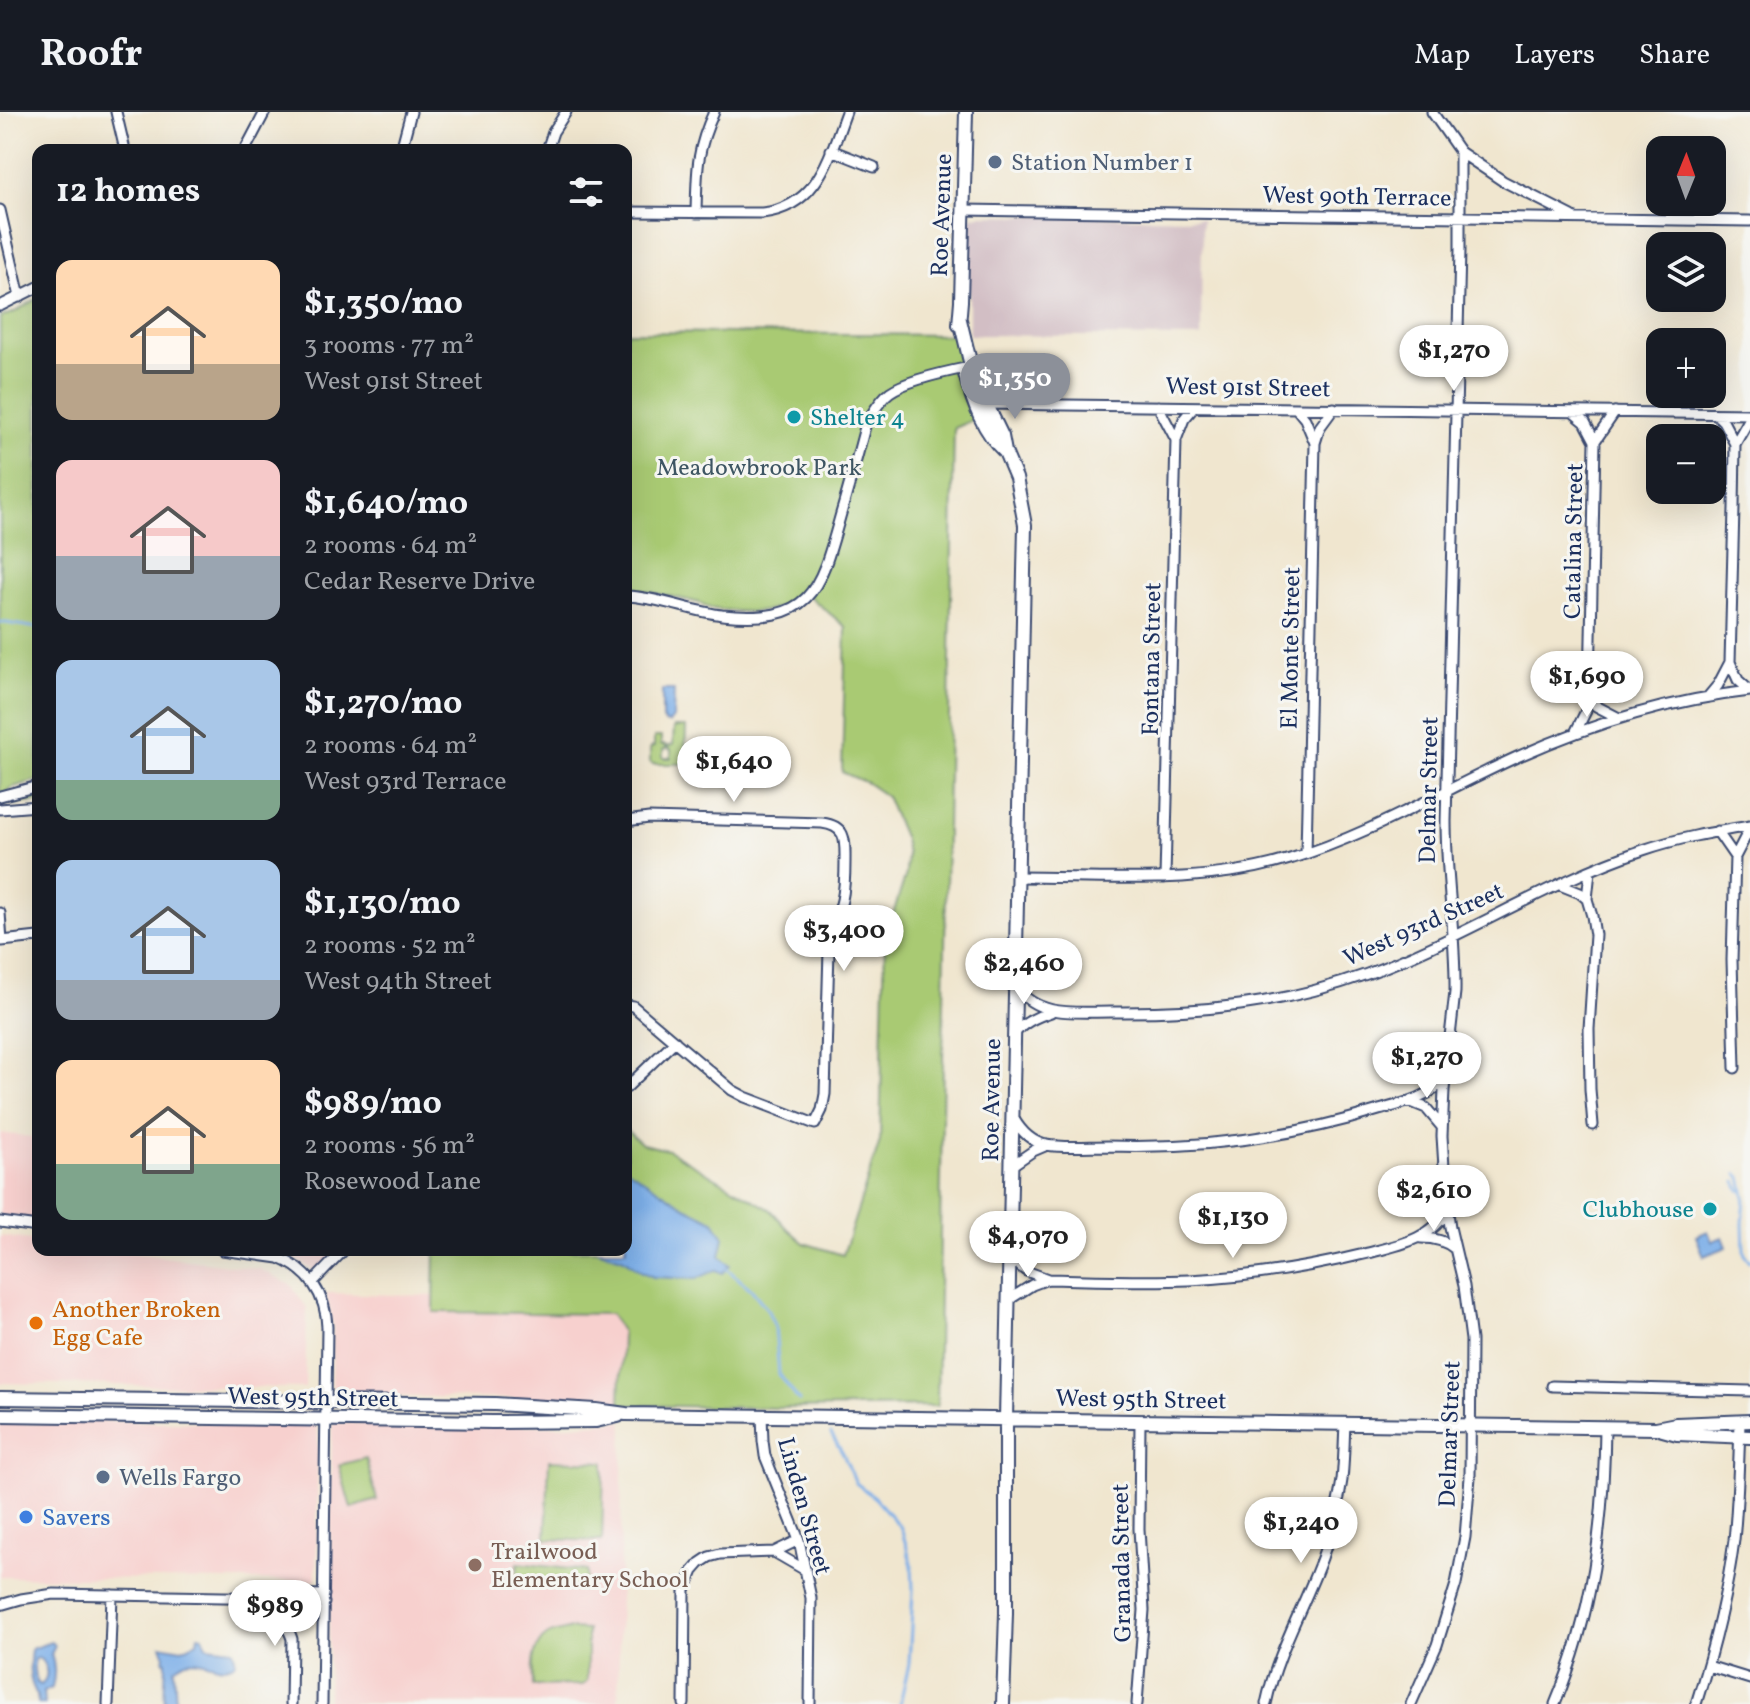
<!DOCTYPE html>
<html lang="en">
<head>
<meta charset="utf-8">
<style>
  body { margin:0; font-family:Vollkorn,serif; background:#20242c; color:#f1f3f6; height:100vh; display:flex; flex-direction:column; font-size:30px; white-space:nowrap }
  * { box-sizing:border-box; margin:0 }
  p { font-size:26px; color:#9ea1a6 }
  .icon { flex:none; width:44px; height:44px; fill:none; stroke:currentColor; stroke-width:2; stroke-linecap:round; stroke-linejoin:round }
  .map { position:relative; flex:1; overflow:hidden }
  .drawer { position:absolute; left:32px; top:32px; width:600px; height:1112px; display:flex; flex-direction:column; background:#171b24; border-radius:16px; box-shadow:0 8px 32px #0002 }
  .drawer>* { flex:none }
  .needle { width:52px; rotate:1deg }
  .buttons { position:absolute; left:1646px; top:24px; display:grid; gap:16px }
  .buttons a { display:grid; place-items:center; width:80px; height:80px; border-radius:16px; background:#171b24; box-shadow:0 8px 32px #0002; font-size:40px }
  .price { position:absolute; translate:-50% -68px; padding:0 18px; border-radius:28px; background:#fff; color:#222; font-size:26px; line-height:52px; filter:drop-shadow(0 2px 4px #0008) }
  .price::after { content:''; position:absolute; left:50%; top:48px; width:24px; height:18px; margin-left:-12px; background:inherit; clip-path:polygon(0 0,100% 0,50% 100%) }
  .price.active { background:#8c9099; color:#fff }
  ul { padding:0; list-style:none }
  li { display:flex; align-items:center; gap:24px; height:200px; padding:0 24px }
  li span { display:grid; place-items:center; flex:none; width:224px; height:160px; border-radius:16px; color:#555 }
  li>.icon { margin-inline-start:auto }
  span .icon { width:96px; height:96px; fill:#fffc; stroke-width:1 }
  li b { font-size:34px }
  h2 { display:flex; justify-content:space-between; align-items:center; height:96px; padding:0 24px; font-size:34px }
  header { display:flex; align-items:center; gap:48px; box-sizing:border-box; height:112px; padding:0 40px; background:#171b24; border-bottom:2px solid #363941 }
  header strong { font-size:38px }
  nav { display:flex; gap:44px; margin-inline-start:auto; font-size:28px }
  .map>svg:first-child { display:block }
  .built { fill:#f7d0ce }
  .industrial { fill:#d2bec4 }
  .green { fill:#a9ca73; stroke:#627c68; stroke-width:2 }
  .water { fill:#7baee8; stroke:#4b6ea3; stroke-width:2; fill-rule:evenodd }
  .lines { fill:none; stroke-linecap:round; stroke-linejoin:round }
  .stream { stroke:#7baee8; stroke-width:3 }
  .minor-casing { stroke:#3b4a6f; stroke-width:13 }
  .major-casing { stroke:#3b4a6f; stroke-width:16 }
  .minor { stroke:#fff; stroke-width:9 }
  .major { stroke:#fff; stroke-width:12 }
  .service-dot { fill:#5c6f8a; stroke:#f6f6f2; stroke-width:3 }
  .culture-dot { fill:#0f9aa8; stroke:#f6f6f2; stroke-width:3 }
  .food-dot { fill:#e8710a; stroke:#f6f6f2; stroke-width:3 }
  .shop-dot { fill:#3f7fe0; stroke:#f6f6f2; stroke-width:3 }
  .education-dot { fill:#8d6e63; stroke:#f6f6f2; stroke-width:3 }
  .labels { text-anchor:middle; stroke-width:6; stroke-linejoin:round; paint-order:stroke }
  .service-label { font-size:24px; fill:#4e5e75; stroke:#f6f6f2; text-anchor:start }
  .street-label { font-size:24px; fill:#1b2f5e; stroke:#f6f6f2 }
  .culture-label { font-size:24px; fill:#0d838f; stroke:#f6f6f2; text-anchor:start }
  .park-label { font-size:24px; fill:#3e5663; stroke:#f6f6f2 }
  .food-label { font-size:24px; fill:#c56008; stroke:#f6f6f2; text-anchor:start }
  .shop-label { font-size:24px; fill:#366cbe; stroke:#f6f6f2; text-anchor:start }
  .education-label { font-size:24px; fill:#785e54; stroke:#f6f6f2; text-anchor:start }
</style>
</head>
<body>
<header>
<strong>Roofr</strong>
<nav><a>Map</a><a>Layers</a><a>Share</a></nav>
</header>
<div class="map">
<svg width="1750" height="1592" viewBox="0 0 1750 1592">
  <rect width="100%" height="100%" fill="#f6f6f2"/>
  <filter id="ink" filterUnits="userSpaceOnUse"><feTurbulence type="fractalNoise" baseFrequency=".0125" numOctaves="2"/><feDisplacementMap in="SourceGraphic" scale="16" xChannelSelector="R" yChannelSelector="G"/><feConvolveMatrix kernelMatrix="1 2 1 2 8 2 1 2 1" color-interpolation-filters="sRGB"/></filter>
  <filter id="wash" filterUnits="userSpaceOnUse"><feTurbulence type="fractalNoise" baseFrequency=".006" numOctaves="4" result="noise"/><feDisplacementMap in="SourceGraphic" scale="32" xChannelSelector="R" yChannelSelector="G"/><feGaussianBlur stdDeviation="1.8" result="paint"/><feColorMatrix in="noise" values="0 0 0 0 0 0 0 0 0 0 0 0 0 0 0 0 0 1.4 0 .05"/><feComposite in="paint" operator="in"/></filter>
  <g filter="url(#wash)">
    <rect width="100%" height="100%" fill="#f0e6cf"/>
    <!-- built -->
    <path class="built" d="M 0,1021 L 38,1026 L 38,1108 L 0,1104 Z
      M 0,1124 L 38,1129 L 38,1138 L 109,1138 L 260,1157 L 291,1173 L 307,1196 L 305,1276 L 0,1271 Z
      M 275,1138 L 340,1138 L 321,1157 L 313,1158 L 295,1147 Z
      M 326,1181 L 434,1184 L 434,1200 L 611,1202 L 622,1221 L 620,1293 L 528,1287 L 338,1283 L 334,1278 L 332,1270 L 333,1213 Z
      M 85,1309 L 312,1312 L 317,1316 L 318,1324 L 316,1469 L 0,1465 L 0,1311 L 60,1312 Z
      M 623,1309 L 618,1592 L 328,1591 L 332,1315 L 334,1311 L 558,1314 Z"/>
    <!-- industrial -->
    <path class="industrial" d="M 981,103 L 1202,107 L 1201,225 L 969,223 L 969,109 L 973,104 Z"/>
    <!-- green -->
    <path class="green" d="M 38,186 L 38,668 L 10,676 L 7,680 L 0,681 L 0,205 L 13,201 Z
      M 626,220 L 954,223 L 963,272 L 977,306 L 954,316 L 937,1294 L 780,1296 L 620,1293 L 622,1221 L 611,1202 L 434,1200 L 435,1138 L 626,1138 L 626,1018 L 642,1032 L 668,1038 L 771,1098 L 788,1117 L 804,1131 L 843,1143 L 880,1029 L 885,827 L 906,762 L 907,742 L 904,727 L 886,684 L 867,671 L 842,660 L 846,515 L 805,481 C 782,501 755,502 725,498 C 716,497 707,497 700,491 L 646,479 L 626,477 Z
      M 674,615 L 686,615 L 685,650 L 683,652 L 653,652 L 650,650 L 650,636 L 654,635 L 654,625 L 661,625 L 661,633 L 666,633 L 666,637 L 663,638 L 663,646 L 671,646 L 671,638 L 668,637 L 668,634 L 673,633 Z
      M 38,677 L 38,690 L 0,693 L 0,687 Z
      M 366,1346 L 377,1388 L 351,1396 L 339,1353 Z
      M 549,1348 L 604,1350 L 602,1429 L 546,1427 Z
      M 518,1451 L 587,1459 L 585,1478 L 516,1471 Z
      M 568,1517 L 587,1518 L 587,1569 L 583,1573 L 533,1574 C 532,1556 531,1534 548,1523 C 553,1520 562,1519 568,1517 Z"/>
    <!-- water -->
    <path class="water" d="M 662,578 L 674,578 L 673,606 L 669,611 L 665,610 L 662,606 Z
      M 626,1056 L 685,1095 L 714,1109 L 724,1125 L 720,1144 L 730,1153 L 723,1161 L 716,1158 L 696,1167 L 653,1165 L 642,1160 L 622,1146 L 597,1138 L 626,1138 Z
      M 1708,1119 L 1712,1129 L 1723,1125 L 1727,1135 L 1704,1144 L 1696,1124 Z
      M 198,1523 L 203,1524 L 207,1534 L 233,1537 L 236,1550 C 221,1563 204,1544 186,1549 C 183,1550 176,1555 174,1556 L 176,1592 L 165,1592 C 163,1578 166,1564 166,1550 L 164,1550 L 165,1544 L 161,1533 L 182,1537 L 197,1530 Z
      M 51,1530 L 55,1534 L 51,1542 C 55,1554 55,1563 52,1576 L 43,1580 L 44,1592 L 38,1592 C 38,1583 35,1580 32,1572 C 28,1561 30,1548 31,1537 ZM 39,1546 C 47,1553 50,1566 41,1573 L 37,1571 C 34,1564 33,1555 35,1547 Z"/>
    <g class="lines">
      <!-- stream -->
      <path class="stream" d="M 0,510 L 38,516
        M 1737,1062 L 1741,1065 L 1745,1084 L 1743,1112 L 1744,1138 L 1745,1144 L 1750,1149
        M 1736,1070 L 1740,1078 L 1744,1079
        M 727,1157 L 751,1177 L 767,1197 L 775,1215 L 779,1262 L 799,1289
        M 831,1322 L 843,1342 L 856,1371 L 875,1386 L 901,1416 L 912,1453 L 913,1478 L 909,1552 L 900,1592"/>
    </g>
  </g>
  <g filter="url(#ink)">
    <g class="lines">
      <defs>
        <path id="minor" d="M 116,0 L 125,38
          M 1432,0 L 1460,40 L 1503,69 L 1572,104
          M 245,38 L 265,0
          M 401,38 L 411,0
          M 547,38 L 553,20 L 566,0
          M 831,38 L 874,55
          M 0,98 L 20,185
          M 964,98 L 1750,109
          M 626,100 L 762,101 C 818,95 829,45 846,0
          M 696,101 C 697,59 696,39 714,0
          M 0,194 L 38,175
          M 986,292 L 1750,302
          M 1158,294 L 1176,328
          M 1296,296 L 1305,307 L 1315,331
          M 1574,301 L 1585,310 L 1595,329 L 1590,577 L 1586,599 L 1576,619
          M 1595,329 L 1615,300
          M 1735,332 L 1750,306
          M 626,484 C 658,485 690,499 722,503 C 810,512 819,481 840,405 C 849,374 858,342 866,311 C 873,301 880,287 890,280 C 907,268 950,259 970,255
          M 1730,550 L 1738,568 L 1750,579
          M 1590,581 L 1596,594 L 1619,606
          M 1708,585 L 1718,573 L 1730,550 L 1734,396 L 1735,332 L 1723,309 L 1716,302
          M 0,684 L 38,674
          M 0,697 L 38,694
          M 626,709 L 649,706 L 822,711 C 847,714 845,729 845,749 C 845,762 845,775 842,788 C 838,805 831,820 829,838 L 825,982 L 822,998 L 815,1012 L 745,985 L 732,978 L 633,894 L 626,893
          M 1717,719 L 1735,745
          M 1306,742 L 1315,331 L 1320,315 L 1334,296
          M 1590,759 L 1587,787 L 1592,804 L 1595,823 L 1589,917 L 1590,977 L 1593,1013
          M 1018,765 C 1109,765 1202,774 1290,747 C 1369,723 1442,679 1517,645 C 1591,612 1669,588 1750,579
          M 1165,766 L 1176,328 L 1184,307 L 1194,295
          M 1560,773 L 1580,781 L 1587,787
          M 0,801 L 2,829 L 38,825
          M 1015,874 C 1038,906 1076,900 1110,900 C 1199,901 1282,893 1367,862 C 1462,827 1547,770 1643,738 C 1678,726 1714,720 1750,714
          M 1014,922 C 1023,911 1038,904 1051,900
          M 1735,956 L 1732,848 L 1735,745 L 1750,716
          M 626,976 L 675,929
          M 1409,989 L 1426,996 L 1442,1015
          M 1014,1007 C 1021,1019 1032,1030 1046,1033 C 1064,1036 1089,1034 1108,1034 C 1202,1037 1289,1026 1379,998 C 1401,992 1431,986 1444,967
          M 1011,1054 L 1033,1039 L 1047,1033
          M 0,1110 L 38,1115
          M 1421,1126 C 1433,1126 1445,1128 1455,1137
          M 222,1138 L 279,1146 C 309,1158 326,1183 327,1215 L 322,1592
          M 1010,1147 L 1026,1159 L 1048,1167
          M 313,1170 L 344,1138
          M 1010,1187 L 1032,1173 L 1048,1167 C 1095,1168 1142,1170 1189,1168 C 1248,1165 1307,1156 1364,1142 C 1394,1134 1433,1128 1447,1098
          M 1552,1274 L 1750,1279
          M 762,1304 L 763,1329 L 765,1344 L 799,1428 L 811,1486 L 810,1592
          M 774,1440 L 805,1458
          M 276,1486 C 275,1502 288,1513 292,1527 L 291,1592
          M 276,1486 L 282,1482 L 324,1483
          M 0,1493 L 21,1487 L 54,1482 L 276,1486 L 282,1490 L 324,1491
          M 1708,1554 L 1750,1567
          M 108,1592 L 112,1483
          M 684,1592 L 685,1478 L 693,1459 L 700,1451 L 709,1445 L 720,1442 L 774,1440 L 799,1428
          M 1137,1592 L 1144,1498 L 1139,1417 L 1140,1309
          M 1266,1592 C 1277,1540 1304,1495 1322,1446 C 1331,1421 1338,1395 1342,1368 C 1344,1349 1344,1330 1345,1312
          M 1411,1592 L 1437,1533 L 1456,1472 L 1465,1425 L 1470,1365 L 1471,1228 L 1464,1174 L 1450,1115 L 1446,1086 L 1442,1024 L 1444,978 L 1455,880 C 1456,823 1446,767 1446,709 L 1460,138 L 1460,40
          M 1555,1592 C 1593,1502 1604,1412 1605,1315
          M 1696,1592 C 1713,1538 1727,1484 1734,1428 C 1738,1388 1739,1349 1740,1309"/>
        <path id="major" d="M 960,208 L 974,266 L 1002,324 L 1005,340 L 1016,366 L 1025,413 L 1006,1307 L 1006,1501 L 1003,1592
          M 959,213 L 961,189 L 966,0
          M 965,262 C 973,291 983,320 1005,340
          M 0,1286 L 495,1292 L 596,1298 L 626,1302 L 1656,1316 L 1676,1312 L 1750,1309
          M 0,1303 L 493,1310 L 596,1309 L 618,1304
          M 1659,1317 L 1677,1322 L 1750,1325"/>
      </defs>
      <!-- minor casing -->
      <use href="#minor" class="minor-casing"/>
      <!-- major casing -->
      <use href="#major" class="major-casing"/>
      <!-- minor -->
      <use href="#minor" class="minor"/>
      <!-- major -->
      <use href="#major" class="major"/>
    </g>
  </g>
  <!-- markers -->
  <g class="service-dot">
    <circle cx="995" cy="50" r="8"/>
    <circle cx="103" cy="1365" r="8"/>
  </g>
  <g class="culture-dot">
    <circle cx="794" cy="305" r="8"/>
    <circle cx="1710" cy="1097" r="8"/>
  </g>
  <circle class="food-dot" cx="36" cy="1211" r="8"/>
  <circle class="shop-dot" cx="26" cy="1405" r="8"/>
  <circle class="education-dot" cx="475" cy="1453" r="8"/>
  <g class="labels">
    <!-- service labels -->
    <g class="service-label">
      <text x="1011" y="58">Station Number 1</text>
      <text x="119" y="1373">Wells Fargo</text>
    </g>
    <!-- street labels -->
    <g class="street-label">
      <text transform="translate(1357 84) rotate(1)" y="8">West 90th Terrace</text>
      <text transform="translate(941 103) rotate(-88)" y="8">Roe Avenue</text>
      <text transform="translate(1248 275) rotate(1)" y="8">West 91st Street</text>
      <text transform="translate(1573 429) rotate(-89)" y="8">Catalina Street</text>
      <text transform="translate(1290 536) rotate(-89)" y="8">El Monte Street</text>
      <text transform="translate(1151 547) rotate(-89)" y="8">Fontana Street</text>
      <text transform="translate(1428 678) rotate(-89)" y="8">Delmar Street</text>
      <text transform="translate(1423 812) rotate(-24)" y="8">West 93rd Street</text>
      <text transform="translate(991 988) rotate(-89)" y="8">Roe Avenue</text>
      <text transform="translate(313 1285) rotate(1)" y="8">West 95th Street</text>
      <text transform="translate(1141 1287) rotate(1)" y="8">West 95th Street</text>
      <text transform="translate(1449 1322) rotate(-88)" y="8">Delmar Street</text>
      <text transform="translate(805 1394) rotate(74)" y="8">Linden Street</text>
      <text transform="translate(1121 1451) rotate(-91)" y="8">Granada Street</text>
    </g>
    <!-- culture labels -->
    <g class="culture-label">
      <text x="810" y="313">Shelter 4</text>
      <text x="1694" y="1105" text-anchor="end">Clubhouse</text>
    </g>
    <!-- park labels -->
    <g class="park-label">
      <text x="759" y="363">Meadowbrook Park</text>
    </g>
    <!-- food labels -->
    <g class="food-label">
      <text x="52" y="1205">Another Broken<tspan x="52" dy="28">Egg Cafe</tspan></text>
    </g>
    <!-- shop labels -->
    <g class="shop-label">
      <text x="42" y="1413">Savers</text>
    </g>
    <!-- education labels -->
    <g class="education-label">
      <text x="491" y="1447">Trailwood<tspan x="491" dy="28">Elementary School</tspan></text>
    </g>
  </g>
</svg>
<div class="buttons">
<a><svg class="needle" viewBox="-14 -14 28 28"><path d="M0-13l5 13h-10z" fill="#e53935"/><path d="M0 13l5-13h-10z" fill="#9ea1a6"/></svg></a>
<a><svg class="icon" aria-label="layers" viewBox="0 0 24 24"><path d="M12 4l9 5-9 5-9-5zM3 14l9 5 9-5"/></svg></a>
<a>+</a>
<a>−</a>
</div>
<b class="price" style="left:1454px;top:281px">$1,270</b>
<b class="price active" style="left:1015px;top:309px">$1,350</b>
<b class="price" style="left:1587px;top:607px">$1,690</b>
<b class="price" style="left:734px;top:692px">$1,640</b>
<b class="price" style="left:844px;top:861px">$3,400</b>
<b class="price" style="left:1024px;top:894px">$2,460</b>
<b class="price" style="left:1427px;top:988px">$1,270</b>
<b class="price" style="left:1434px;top:1121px">$2,610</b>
<b class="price" style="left:1233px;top:1148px">$1,130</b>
<b class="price" style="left:1028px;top:1167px">$4,070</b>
<b class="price" style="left:1301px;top:1453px">$1,240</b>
<b class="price" style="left:275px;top:1536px">$989</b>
<section class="drawer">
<h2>12 homes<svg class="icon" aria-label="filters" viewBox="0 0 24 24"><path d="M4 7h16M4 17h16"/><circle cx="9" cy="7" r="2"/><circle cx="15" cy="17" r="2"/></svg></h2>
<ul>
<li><span style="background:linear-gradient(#ffd9b3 65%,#b9a48a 0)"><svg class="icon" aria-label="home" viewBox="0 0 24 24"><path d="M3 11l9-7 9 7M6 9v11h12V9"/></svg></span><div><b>$1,350/mo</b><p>3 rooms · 77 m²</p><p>West 91st Street</p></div></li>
<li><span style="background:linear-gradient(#f6c9c9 60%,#9aa5b1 0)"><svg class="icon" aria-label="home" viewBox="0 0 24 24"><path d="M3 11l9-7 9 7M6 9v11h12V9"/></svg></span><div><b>$1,640/mo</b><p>2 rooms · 64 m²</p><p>Cedar Reserve Drive</p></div></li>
<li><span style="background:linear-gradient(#a9c7e8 75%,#7fa58c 0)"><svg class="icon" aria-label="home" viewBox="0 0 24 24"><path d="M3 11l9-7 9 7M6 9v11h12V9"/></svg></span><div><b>$1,270/mo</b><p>2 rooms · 64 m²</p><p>West 93rd Terrace</p></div></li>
<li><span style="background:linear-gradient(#a9c7e8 75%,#9aa5b1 0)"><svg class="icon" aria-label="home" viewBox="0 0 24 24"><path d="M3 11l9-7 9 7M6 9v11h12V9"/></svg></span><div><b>$1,130/mo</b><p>2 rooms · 52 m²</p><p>West 94th Street</p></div></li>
<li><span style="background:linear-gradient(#ffd9b3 65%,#7fa58c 0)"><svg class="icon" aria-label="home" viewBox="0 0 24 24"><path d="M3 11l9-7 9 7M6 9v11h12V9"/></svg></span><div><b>$989/mo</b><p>2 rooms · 56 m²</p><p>Rosewood Lane</p></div></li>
</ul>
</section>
</div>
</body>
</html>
